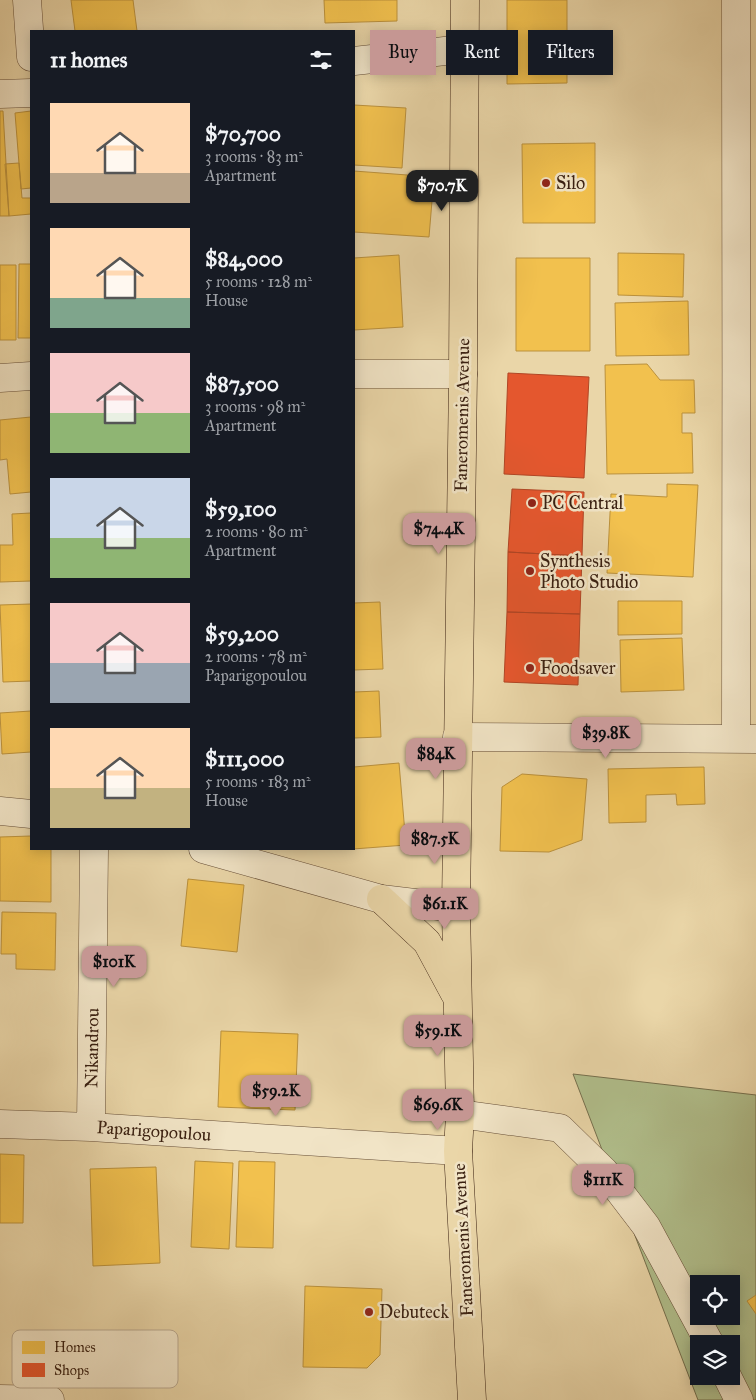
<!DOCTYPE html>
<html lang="en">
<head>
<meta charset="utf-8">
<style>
  body { margin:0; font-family:"IM FELL Great Primer",serif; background:#242831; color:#f1f3f6; height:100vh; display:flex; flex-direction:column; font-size:19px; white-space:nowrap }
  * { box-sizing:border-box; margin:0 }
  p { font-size:16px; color:#9ea1a6 }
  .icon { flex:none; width:28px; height:28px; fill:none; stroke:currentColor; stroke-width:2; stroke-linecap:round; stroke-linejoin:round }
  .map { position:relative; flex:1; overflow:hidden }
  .sheet { position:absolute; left:30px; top:30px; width:325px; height:820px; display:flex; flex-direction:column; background:#171b24; border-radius:0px; box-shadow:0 2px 12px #0003 }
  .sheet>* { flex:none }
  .guide { position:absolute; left:370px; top:30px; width:310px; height:45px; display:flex; gap:10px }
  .controls { position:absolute; left:690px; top:1275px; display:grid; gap:10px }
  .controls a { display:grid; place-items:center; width:50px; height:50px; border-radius:0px; background:#171b24; box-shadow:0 2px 12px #0003; font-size:25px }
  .price { position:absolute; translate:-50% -42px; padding:0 11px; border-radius:10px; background:#c59692; color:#111; font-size:16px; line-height:32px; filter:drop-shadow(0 1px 2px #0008) }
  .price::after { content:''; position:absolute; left:50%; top:30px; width:15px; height:11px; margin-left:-8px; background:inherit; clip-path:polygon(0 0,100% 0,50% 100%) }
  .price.active { background:#222; color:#fff }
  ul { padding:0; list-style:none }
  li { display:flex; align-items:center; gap:15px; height:125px; padding:0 20px }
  li span { display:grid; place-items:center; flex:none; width:140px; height:100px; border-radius:0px; color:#555 }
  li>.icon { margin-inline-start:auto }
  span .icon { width:60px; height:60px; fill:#fffc; stroke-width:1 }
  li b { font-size:21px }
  h2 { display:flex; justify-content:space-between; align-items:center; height:60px; padding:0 20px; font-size:21px }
  .chip { padding:0 18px; border-radius:0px; background:#171b24; box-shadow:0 2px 12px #0003; font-size:18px; line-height:45px }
  .chip.active { background:#c59692; color:#111 }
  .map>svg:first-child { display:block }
  .green { fill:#b1bf8c; stroke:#76704e; fill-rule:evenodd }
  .homes { fill:#f2c14e; stroke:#bb913c }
  .shops { fill:#e4572e; stroke:#b14625 }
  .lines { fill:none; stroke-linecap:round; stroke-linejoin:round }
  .minor-casing { stroke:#664e37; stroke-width:29 }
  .major-casing { stroke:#3a2011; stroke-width:29 }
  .minor { stroke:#f1e4c6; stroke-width:28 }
  .major { stroke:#ead6a8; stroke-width:28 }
  .poi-dot { fill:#8f2418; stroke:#f1e4c6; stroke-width:2 }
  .labels { text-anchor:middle; stroke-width:5; stroke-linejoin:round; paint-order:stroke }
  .poi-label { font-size:18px; fill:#3a2011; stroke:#f1e4c6; text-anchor:start }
  .street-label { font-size:18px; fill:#3a2011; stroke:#f1e4c6 }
  .key { fill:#f1e4c6; stroke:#baa990; stroke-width:1 }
  .key-label { font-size:14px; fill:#3a2011 }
</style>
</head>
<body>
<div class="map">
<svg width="756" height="1400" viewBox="0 0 756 1400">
  <rect width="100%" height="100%" fill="#ead6a8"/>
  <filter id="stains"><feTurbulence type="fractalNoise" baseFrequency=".004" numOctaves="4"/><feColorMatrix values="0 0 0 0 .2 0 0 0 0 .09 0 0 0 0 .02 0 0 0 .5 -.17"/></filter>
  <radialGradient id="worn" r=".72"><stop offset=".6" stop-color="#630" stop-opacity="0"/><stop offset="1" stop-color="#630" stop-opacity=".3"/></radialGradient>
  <!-- green -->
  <path class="green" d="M 573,1074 L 756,1095 L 756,1400 L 698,1400 ZM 699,1284 L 731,1284 L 731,1316 L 699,1316 ZM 699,1344 L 731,1344 L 731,1376 L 699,1376 Z"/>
  <!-- homes -->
  <path class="homes" d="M 71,0 L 133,0 L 137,31 L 75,31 Z
    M 324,0 L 397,0 L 397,21 L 325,23 Z
    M 507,0 L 567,0 L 567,83 L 507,84 Z
    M 354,105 L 406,108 L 402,168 L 354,165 Z
    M 0,111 L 3,111 L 9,216 L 0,216 Z
    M 31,111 L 31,188 L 21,189 L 15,113 Z
    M 595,143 L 595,223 L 523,223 L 522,144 Z
    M 19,163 L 22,198 L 31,198 L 31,214 L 9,216 L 5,164 Z
    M 354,171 L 434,177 L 429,237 L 354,232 Z
    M 618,253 L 684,254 L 683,297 L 618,295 Z
    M 399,255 L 403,327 L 354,330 L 354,258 Z
    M 516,258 L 590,258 L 590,351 L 516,351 Z
    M 19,264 L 31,264 L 31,338 L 18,338 Z
    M 0,265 L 16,265 L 16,340 L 0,340 Z
    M 688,301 L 689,355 L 616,356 L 615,303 Z
    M 647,364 L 660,380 L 694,380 L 695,413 L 682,413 L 682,433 L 692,433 L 693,473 L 607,474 L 605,365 Z
    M 31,417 L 31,492 L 10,494 L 7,459 L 0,460 L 0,420 Z
    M 667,484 L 698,485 L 693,577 L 607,573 L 611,494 L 667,497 Z
    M 31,513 L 31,581 L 0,582 L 0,545 L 13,545 L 12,514 Z
    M 618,601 L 682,601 L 682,634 L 618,635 Z
    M 380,602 L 383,669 L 354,670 L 354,603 Z
    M 31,604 L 31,681 L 3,682 L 0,605 Z
    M 682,638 L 684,690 L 621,692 L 620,640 Z
    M 379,691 L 381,737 L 354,738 L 354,692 Z
    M 31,711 L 31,752 L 2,754 L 0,713 Z
    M 399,763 L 406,845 L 353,849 L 354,767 Z
    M 704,767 L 705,804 L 677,805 L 676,794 L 646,795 L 646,822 L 609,823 L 608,769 Z
    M 522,774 L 587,779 L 582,840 L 549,852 L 500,851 L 502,787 Z
    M 31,836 L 31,849 L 51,849 L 51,902 L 0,901 L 0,837 Z
    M 188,879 L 244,885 L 237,952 L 181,946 Z
    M 2,912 L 56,913 L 55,970 L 16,969 L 16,954 L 1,954 Z
    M 221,1031 L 298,1034 L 295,1110 L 218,1107 Z
    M 0,1154 L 24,1155 L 23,1223 L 0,1223 Z
    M 195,1161 L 233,1163 L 229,1249 L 191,1247 Z
    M 239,1161 L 275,1162 L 273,1248 L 236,1247 Z
    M 156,1167 L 160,1263 L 93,1266 L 90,1169 Z
    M 305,1286 L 382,1289 L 380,1355 L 367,1368 L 303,1367 Z
    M 756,1295 L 756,1314 L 747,1301 Z"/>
  <!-- shops -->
  <path class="shops" d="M 508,373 L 589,377 L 584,478 L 504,474 Z
    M 512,489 L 584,492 L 582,556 L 508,552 Z
    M 508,552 L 582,556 L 580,614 L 507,612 Z
    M 507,612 L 580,614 L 578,685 L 504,682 Z"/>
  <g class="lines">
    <defs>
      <path id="minor" d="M 27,0 L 31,57
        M 736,0 C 736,246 737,493 736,739
        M 354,61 L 463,49
        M 0,94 L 31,93
        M 354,374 L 463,374
        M 0,378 L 31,376
        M 457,737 L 756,739
        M 0,811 L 31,814
        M 203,849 L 381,899 L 456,908
        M 460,1114 L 560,1128 L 604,1171 L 646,1226 L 710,1344
        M 0,1124 L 91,1127 L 458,1151
        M 91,1127 L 94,849
        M 727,1376 L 739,1400
        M 0,1399 L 50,1400"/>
      <path id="major" d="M 465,0 L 463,374 L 456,908 L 460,1114 L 458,1151 L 472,1400
        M 381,899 L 427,942 L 455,994"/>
    </defs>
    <!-- minor casing -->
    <use href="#minor" class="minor-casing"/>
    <!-- major casing -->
    <use href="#major" class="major-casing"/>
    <!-- minor -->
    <use href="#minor" class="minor"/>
    <!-- major -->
    <use href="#major" class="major"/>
  </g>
  <!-- markers -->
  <g class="poi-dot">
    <circle cx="546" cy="183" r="5"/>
    <circle cx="532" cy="503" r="5"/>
    <circle cx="530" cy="571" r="5"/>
    <circle cx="530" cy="668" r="5"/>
    <circle cx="369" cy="1312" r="5"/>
  </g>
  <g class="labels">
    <!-- poi labels -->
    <g class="poi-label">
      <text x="556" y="189">Silo</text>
      <text x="542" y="509">PC Central</text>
      <text x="540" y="567">Synthesis<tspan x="540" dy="21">Photo Studio</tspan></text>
      <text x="540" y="674">Foodsaver</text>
      <text x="379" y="1318">Debuteck</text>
    </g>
    <!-- street labels -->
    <g class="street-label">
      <text transform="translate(462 415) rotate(-89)" y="6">Faneromenis Avenue</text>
      <text transform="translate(92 1048) rotate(-89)" y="6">Nikandrou</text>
      <text transform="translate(154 1131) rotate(4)" y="6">Paparigopoulou</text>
      <text transform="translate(463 1240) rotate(-93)" y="6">Faneromenis Avenue</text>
    </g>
  </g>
  <!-- legend -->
  <rect x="12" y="1330" width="166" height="58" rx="8" class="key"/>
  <rect x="22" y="1341" width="23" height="13" fill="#f2c14e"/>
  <rect x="22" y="1363" width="23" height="14" fill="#e4572e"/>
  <g class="key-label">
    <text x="54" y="1352">Homes</text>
    <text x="54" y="1375">Shops</text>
  </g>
  <rect width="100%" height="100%" filter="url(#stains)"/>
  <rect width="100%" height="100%" fill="url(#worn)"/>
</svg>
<div class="controls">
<a><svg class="icon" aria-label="locate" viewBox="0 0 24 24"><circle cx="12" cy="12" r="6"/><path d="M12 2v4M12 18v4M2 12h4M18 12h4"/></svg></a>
<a><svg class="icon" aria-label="layers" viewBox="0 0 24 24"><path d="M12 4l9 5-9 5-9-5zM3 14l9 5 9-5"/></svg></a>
</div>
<b class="price active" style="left:442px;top:212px">$70.7K</b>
<b class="price" style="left:439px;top:555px">$74.4K</b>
<b class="price" style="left:606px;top:759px">$39.8K</b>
<b class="price" style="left:436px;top:780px">$84K</b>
<b class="price" style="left:435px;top:865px">$87.5K</b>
<b class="price" style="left:445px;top:930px">$61.1K</b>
<b class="price" style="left:114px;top:988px">$101K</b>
<b class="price" style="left:438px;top:1057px">$59.1K</b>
<b class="price" style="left:276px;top:1117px">$59.2K</b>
<b class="price" style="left:438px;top:1131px">$69.6K</b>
<b class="price" style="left:603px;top:1206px">$111K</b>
<div class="guide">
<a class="chip active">Buy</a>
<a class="chip">Rent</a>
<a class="chip">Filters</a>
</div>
<section class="sheet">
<h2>11 homes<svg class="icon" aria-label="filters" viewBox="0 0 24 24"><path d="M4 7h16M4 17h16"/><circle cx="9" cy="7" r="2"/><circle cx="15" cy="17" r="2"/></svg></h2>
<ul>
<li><span style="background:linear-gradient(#ffd9b3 70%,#b9a48a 0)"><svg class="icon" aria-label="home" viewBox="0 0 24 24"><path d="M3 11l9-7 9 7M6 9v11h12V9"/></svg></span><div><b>$70,700</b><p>3 rooms · 83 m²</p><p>Apartment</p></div></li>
<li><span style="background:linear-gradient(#ffd9b3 70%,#7fa58c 0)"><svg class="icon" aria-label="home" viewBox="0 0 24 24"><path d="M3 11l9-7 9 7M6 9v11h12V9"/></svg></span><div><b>$84,000</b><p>5 rooms · 128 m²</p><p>House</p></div></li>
<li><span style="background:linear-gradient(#f6c9c9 60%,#8fb573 0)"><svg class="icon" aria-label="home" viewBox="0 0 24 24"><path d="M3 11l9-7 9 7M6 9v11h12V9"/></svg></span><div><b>$87,500</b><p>3 rooms · 98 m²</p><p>Apartment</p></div></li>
<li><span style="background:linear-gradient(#c9d6e8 60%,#8fb573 0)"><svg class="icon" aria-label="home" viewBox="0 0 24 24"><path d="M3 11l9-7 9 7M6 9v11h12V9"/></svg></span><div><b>$59,100</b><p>2 rooms · 80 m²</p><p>Apartment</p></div></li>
<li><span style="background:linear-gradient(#f6c9c9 60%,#9aa5b1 0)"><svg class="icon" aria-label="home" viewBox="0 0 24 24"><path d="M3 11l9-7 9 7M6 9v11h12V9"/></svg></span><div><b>$59,200</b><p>2 rooms · 78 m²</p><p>Paparigopoulou</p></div></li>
<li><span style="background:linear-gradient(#ffd9b3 60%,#c2b280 0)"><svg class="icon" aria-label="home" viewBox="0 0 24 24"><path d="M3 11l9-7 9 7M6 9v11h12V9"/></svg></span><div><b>$111,000</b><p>5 rooms · 183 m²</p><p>House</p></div></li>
</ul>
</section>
</div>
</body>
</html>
